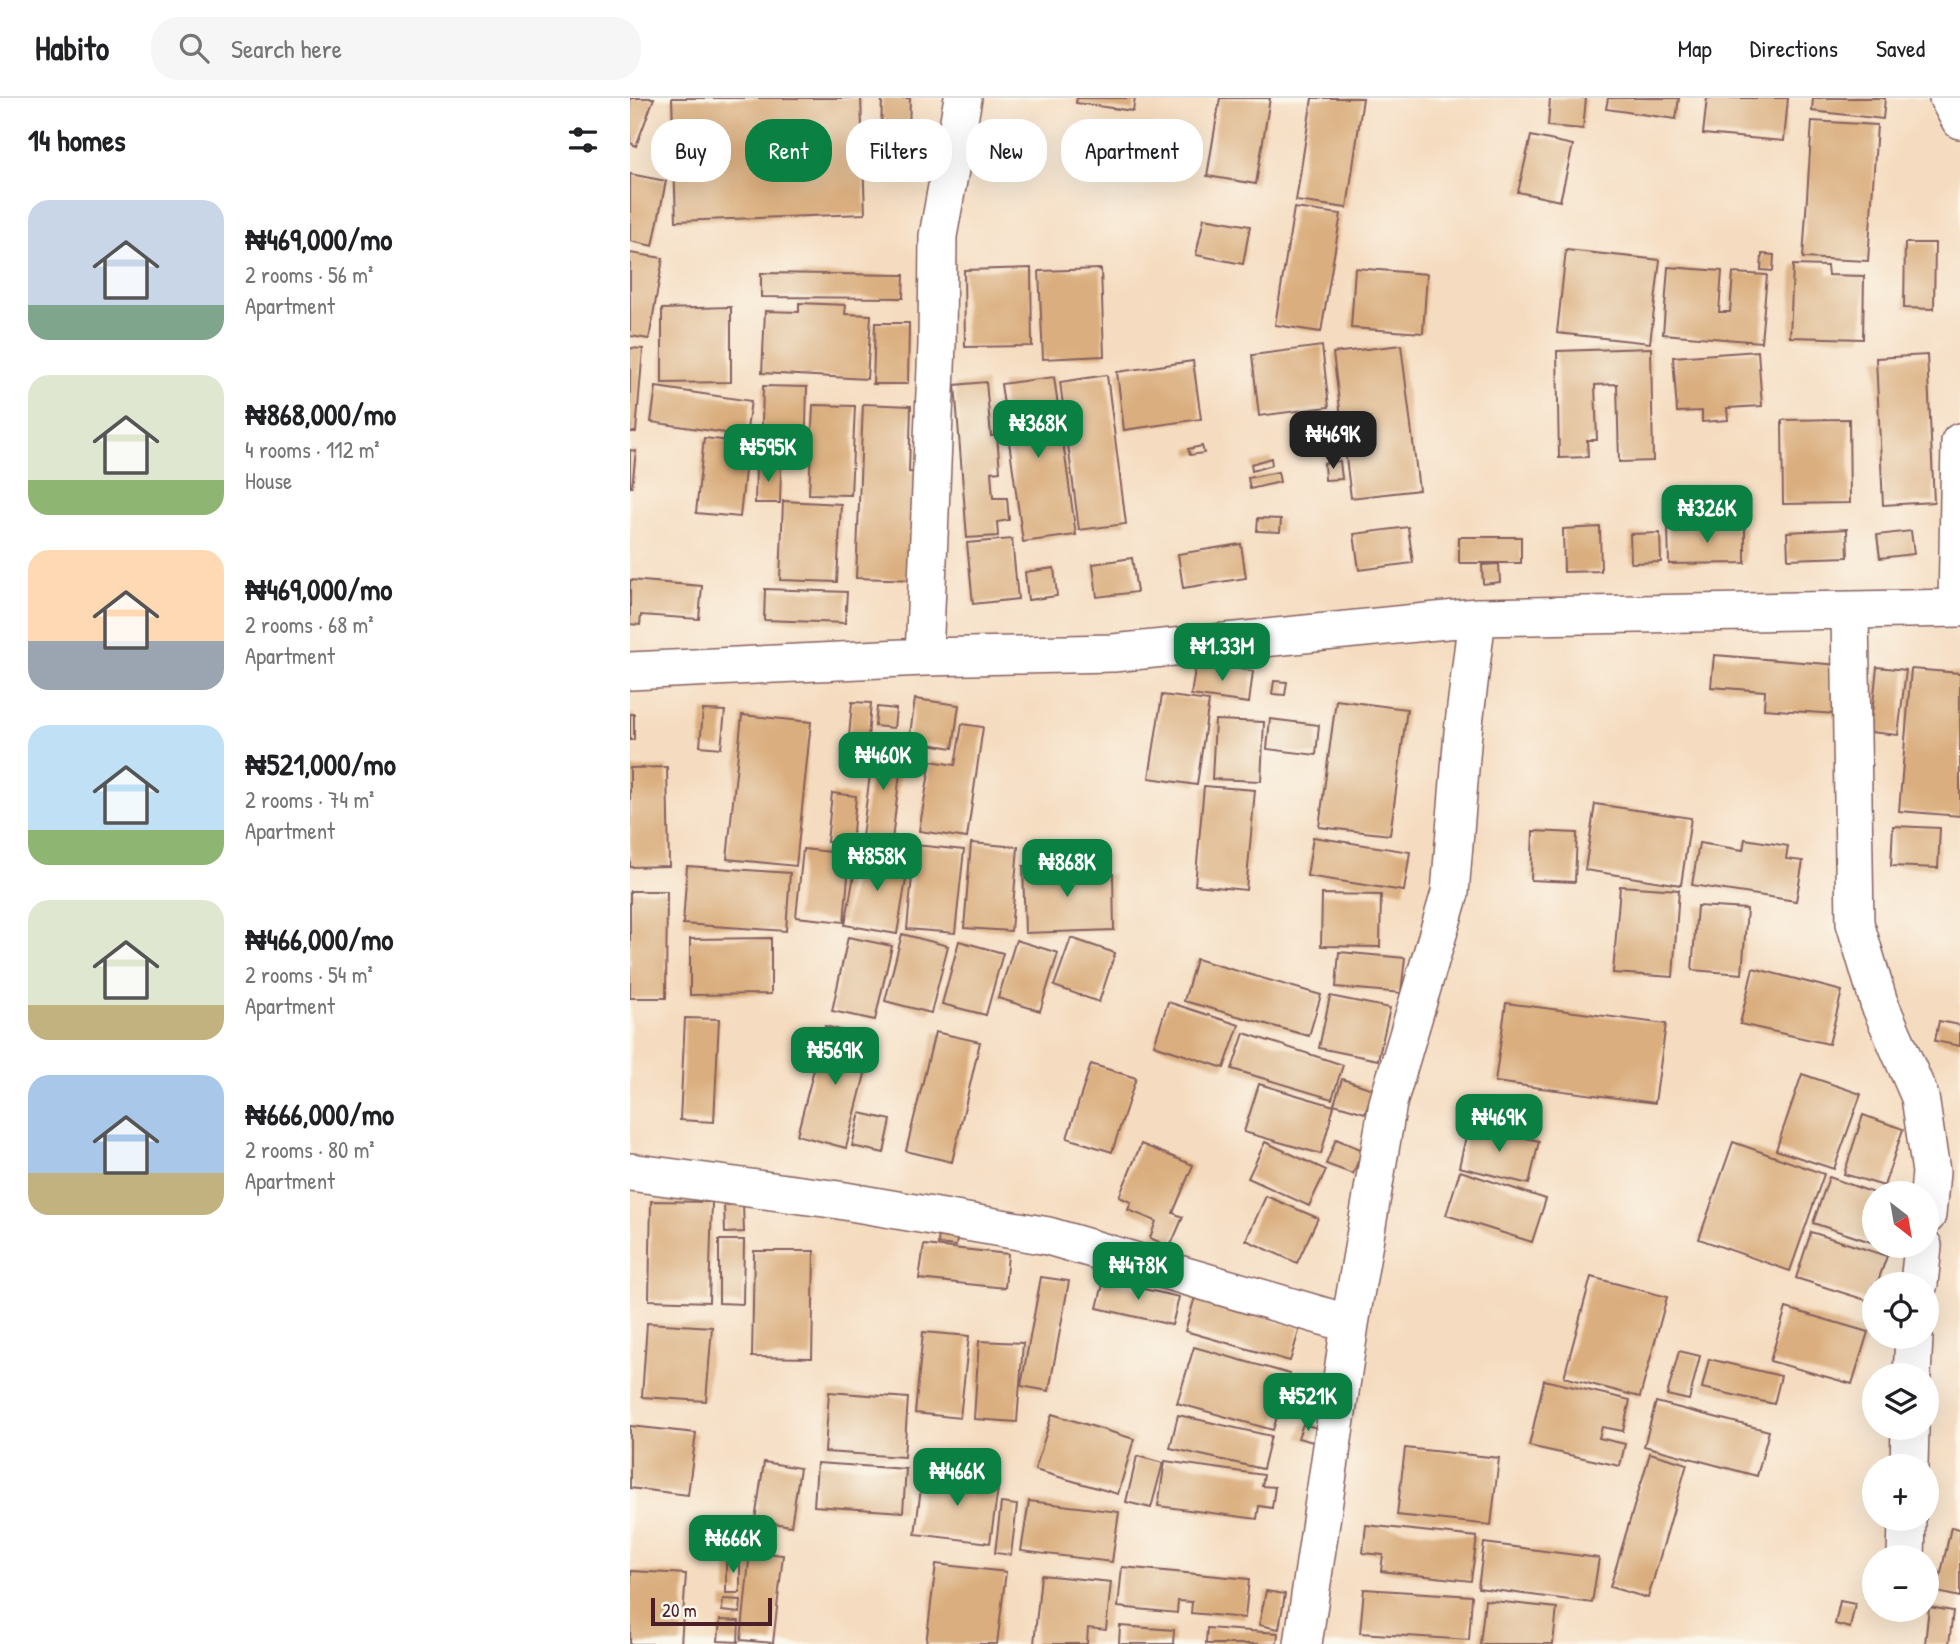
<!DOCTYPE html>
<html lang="en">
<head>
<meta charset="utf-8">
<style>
  body { margin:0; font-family:"Patrick Hand",sans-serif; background:#f6f6f6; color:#202124; height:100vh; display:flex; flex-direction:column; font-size:26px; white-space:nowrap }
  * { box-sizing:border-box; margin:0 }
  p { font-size:23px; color:#757577 }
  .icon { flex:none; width:38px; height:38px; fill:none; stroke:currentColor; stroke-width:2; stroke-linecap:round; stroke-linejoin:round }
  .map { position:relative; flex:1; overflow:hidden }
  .drawer { display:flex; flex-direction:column; background:#fff; width:630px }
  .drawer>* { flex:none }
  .hud { position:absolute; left:21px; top:21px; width:665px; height:63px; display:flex; gap:14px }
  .needle { width:46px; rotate:149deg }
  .controls { position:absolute; left:1232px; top:1083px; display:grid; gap:14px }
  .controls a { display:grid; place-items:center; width:77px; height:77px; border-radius:50%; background:#fff; box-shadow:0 7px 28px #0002; font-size:35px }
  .scale { position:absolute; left:21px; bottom:18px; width:121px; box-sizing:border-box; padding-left:7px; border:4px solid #4a1f2b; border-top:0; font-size:19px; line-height:24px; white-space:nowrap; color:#4a1f2b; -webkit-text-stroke:5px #fbf7ec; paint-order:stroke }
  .price { position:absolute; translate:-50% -60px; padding:0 16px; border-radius:14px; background:#0b8043; color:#fff; font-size:23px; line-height:46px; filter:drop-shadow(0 2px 4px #0008) }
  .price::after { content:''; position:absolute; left:50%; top:42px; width:21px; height:16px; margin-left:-10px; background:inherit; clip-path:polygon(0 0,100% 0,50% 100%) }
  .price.active { background:#222; color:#fff }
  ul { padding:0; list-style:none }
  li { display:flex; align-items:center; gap:21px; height:175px; padding:0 28px }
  li span { display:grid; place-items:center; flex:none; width:196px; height:140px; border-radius:21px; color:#555 }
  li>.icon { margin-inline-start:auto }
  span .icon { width:84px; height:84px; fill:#fffc; stroke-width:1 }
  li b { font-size:30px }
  h2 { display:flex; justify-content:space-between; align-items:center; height:84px; padding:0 28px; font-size:30px }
  .tag { padding:0 24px; border-radius:28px; background:#fff; box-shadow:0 7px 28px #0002; font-size:24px; line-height:63px }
  .tag.active { background:#0b8043; color:#fff }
  header { display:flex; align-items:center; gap:42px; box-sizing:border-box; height:98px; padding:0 35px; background:#fff; border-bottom:2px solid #e0e0e0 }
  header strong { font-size:33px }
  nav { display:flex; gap:38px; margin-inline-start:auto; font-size:24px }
  .search { width:490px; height:63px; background:#f6f6f6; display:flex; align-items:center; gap:18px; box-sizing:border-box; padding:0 24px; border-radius:28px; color:#757577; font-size:26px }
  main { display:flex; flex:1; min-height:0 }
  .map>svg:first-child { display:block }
  .building { fill:#daae7e }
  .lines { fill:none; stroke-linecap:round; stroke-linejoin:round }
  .minor-casing { stroke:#86615f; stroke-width:40 }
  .minor { stroke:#fff; stroke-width:37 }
</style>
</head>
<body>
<header>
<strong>Habito</strong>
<div class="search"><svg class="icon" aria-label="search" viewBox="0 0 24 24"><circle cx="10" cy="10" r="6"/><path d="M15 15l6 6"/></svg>Search here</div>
<nav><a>Map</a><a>Directions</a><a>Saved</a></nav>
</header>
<main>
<section class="drawer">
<h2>14 homes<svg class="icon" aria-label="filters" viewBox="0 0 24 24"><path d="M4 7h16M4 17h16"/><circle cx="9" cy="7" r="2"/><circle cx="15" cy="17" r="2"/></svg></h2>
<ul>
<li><span style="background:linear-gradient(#c9d6e8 75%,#7fa58c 0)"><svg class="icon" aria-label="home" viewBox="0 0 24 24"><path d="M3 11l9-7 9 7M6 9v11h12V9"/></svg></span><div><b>₦469,000/mo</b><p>2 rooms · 56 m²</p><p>Apartment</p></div></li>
<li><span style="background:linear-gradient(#dfe7d0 75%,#8fb573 0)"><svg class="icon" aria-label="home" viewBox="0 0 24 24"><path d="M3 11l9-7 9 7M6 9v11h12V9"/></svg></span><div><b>₦868,000/mo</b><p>4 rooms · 112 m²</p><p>House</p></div></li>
<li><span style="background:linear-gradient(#ffd9b3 65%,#9aa5b1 0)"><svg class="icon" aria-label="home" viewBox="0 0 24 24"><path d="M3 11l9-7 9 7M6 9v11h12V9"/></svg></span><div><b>₦469,000/mo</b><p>2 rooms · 68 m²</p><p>Apartment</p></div></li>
<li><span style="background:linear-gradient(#bfe0f5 75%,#8fb573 0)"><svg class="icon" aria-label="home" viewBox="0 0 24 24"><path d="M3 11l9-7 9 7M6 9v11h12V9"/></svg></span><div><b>₦521,000/mo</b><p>2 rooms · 74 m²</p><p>Apartment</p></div></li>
<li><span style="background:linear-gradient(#dfe7d0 75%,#c2b280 0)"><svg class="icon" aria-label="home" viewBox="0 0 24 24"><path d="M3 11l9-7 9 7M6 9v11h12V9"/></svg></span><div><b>₦466,000/mo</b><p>2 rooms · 54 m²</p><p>Apartment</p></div></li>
<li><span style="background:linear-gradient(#a9c7e8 70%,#c2b280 0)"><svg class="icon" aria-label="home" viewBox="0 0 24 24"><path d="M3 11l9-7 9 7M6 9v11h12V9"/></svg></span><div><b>₦666,000/mo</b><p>2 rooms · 80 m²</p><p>Apartment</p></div></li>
</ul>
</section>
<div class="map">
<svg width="1330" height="1546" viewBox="0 0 1330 1546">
  <rect width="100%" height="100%" fill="#fbf7ec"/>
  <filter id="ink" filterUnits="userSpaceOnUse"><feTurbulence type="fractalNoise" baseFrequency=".0143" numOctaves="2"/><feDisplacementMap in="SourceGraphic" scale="14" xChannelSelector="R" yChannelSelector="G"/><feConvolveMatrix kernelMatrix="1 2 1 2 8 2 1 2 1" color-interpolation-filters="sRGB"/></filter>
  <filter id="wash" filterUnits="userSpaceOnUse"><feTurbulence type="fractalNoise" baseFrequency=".00686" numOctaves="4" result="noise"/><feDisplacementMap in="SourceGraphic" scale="28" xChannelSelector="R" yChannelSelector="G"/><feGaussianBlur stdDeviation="1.57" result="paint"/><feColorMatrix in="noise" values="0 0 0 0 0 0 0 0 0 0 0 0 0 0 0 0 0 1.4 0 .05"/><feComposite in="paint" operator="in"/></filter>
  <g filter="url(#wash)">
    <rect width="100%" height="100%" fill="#f5dcc0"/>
    <g id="blocks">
      <!-- building -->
      <path class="building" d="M 0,0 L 24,0 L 6,48 L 0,45 Z
        M 42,0 L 231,0 L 235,116 L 46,123 Z
        M 252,0 L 280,0 L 278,68 L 250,67 Z
        M 447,0 L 505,0 L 503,13 L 446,5 Z
        M 590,0 L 640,0 L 626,86 L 577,78 Z
        M 682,0 L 733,0 L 717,110 L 666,103 Z
        M 920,0 L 956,0 L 953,31 L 918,28 Z
        M 978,0 L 1049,0 L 1046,21 L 976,11 Z
        M 1077,0 L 1158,0 L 1154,43 L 1073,36 Z
        M 1183,0 L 1255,0 L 1253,21 L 1182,13 Z
        M 1182,23 L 1247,27 L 1238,163 L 1173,160 Z
        M 901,38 L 943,47 L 930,103 L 888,94 Z
        M 0,76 L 36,83 L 23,148 L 0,143 Z
        M 664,110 L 711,116 L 691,234 L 645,227 Z
        M 574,120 L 620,128 L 613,166 L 566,157 Z
        M 1275,145 L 1305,145 L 1304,211 L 1274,210 Z
        M 936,152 L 1030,162 L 1020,245 L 927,235 Z
        M 0,155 L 33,160 L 19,241 L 0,238 Z
        M 1132,156 L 1144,157 L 1143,173 L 1131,172 Z
        M 1163,167 L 1197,168 L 1198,177 L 1234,178 L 1233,241 L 1160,239 Z
        M 1038,169 L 1092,173 L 1089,214 L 1100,214 L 1103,175 L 1137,177 L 1131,244 L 1033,236 Z
        M 401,170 L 402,248 L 335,249 L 334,172 Z
        M 725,170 L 797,176 L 793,235 L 721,230 Z
        M 471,171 L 474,258 L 413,261 L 409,173 Z
        M 131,175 L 274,177 L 273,200 L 131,199 Z
        M 169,205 L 216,207 L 215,216 L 241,217 L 237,281 L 132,275 L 135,213 L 169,214 Z
        M 101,209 L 101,284 L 32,285 L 32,211 Z
        M 245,225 L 279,225 L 278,286 L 243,286 Z
        M 771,247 L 789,392 L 721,400 L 703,255 Z
        M 692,248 L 699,309 L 629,318 L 622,257 Z
        M 0,250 L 13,251 L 6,334 L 0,334 Z
        M 1021,250 L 1023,363 L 989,364 L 987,286 L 965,287 L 967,342 L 957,342 L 958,359 L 929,360 L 927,253 Z
        M 1128,253 L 1132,308 L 1097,310 L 1098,322 L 1072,324 L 1072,313 L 1047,314 L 1043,259 Z
        M 1297,257 L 1304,404 L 1253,407 L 1246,260 Z
        M 563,263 L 571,321 L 494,332 L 487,274 Z
        M 477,277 L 496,426 L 449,432 L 430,284 Z
        M 424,279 L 446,437 L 393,444 L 371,286 Z
        M 356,284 L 361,338 L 367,337 L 370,373 L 361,374 L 363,400 L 377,400 L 379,422 L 367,424 L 368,438 L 337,440 L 325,287 Z
        M 133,288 L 177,289 L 175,365 L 131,363 Z
        M 26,289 L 121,303 L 116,338 L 21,324 Z
        M 233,306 L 281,308 L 279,374 L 292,375 L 288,482 L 226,480 Z
        M 183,307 L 225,308 L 221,397 L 179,396 Z
        M 1219,321 L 1220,405 L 1153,406 L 1152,322 Z
        M 74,340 L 118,345 L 110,419 L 66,415 Z
        M 572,348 L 574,355 L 560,357 L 558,351 Z
        M 0,352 L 6,353 L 2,389 L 0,389 Z
        M 641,360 L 642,367 L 622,373 L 621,366 Z
        M 710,363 L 712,381 L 695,382 L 694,365 Z
        M 126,367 L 151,368 L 150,405 L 125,405 Z
        M 648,374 L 650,384 L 620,391 L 618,380 Z
        M 153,403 L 211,406 L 207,484 L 150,482 Z
        M 628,420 L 651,421 L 650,434 L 627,433 Z
        M 778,429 L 783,465 L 729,472 L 724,436 Z
        M 970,429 L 971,473 L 934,474 L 933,431 Z
        M 1115,429 L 1115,465 L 1039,466 L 1038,430 Z
        M 1217,431 L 1218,459 L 1158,461 L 1157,434 Z
        M 1281,433 L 1284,456 L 1250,460 L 1247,437 Z
        M 1030,435 L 1031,464 L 1001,465 L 1000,436 Z
        M 829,439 L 891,439 L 891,465 L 829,465 Z
        M 382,441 L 388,501 L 343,506 L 337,445 Z
        M 611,446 L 616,480 L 553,490 L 548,456 Z
        M 502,460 L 507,494 L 467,499 L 463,466 Z
        M 869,466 L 870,484 L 853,486 L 852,467 Z
        M 424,470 L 427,498 L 398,502 L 395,474 Z
        M 0,482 L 72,488 L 69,521 L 11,517 L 10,527 L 0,526 Z
        M 135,491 L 217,494 L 215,525 L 134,522 Z
        M 1084,557 L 1210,567 L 1206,616 L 1134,611 L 1135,593 L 1081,589 Z
        M 566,565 L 623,573 L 619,605 L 561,597 Z
        M 1247,569 L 1276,572 L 1268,637 L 1240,634 Z
        M 1281,571 L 1330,575 L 1330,718 L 1269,713 Z
        M 644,583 L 657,584 L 655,597 L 642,596 Z
        M 532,597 L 579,603 L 567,687 L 519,680 Z
        M 285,601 L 329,607 L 323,650 L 279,643 Z
        M 706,602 L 777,611 L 760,737 L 689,729 Z
        M 222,604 L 241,605 L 238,640 L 219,639 Z
        M 247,609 L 266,611 L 264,630 L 245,628 Z
        M 73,612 L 95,613 L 91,650 L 70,648 Z
        M 0,616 L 4,616 L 4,642 L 0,642 Z
        M 112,617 L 181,624 L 166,768 L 97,761 Z
        M 640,621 L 689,627 L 686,657 L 637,651 Z
        M 585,622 L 634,624 L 631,683 L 582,681 Z
        M 332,626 L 353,629 L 337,740 L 289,733 L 301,663 L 325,667 Z
        M 220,645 L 237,646 L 234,669 L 217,667 Z
        M 244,645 L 273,649 L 262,742 L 232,739 Z
        M 37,669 L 39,768 L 0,769 L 0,670 Z
        M 574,688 L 625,692 L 616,792 L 565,787 Z
        M 202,695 L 226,698 L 222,746 L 197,744 Z
        M 965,706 L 1061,720 L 1051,787 L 955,772 Z
        M 1263,728 L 1310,730 L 1308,770 L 1261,768 Z
        M 903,733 L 947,735 L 945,784 L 901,782 Z
        M 683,739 L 780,754 L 774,793 L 677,778 Z
        M 1115,741 L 1158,748 L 1156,761 L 1173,763 L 1166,803 L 1062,787 L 1069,745 L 1113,752 Z
        M 341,745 L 388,749 L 381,833 L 334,830 Z
        M 285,747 L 334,752 L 325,835 L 277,831 Z
        M 173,751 L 220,756 L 214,824 L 166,819 Z
        M 228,755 L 279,763 L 267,836 L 215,827 Z
        M 456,766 L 456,777 L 483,776 L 484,832 L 395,835 L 393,768 Z
        M 57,768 L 160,775 L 156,833 L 53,826 Z
        M 990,788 L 1049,792 L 1043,879 L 983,875 Z
        M 0,793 L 37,793 L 36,900 L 0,900 Z
        M 692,796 L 751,797 L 750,849 L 691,848 Z
        M 1067,808 L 1117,811 L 1112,876 L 1062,872 Z
        M 272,836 L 318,848 L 301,915 L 255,903 Z
        M 218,839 L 262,848 L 245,922 L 202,913 Z
        M 141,840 L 141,896 L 60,897 L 60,841 Z
        M 441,840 L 485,855 L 469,904 L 424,888 Z
        M 386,842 L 428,855 L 410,913 L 368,900 Z
        M 329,843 L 373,855 L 356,917 L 312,906 Z
        M 709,854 L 775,860 L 771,895 L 706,889 Z
        M 566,861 L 691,897 L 679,938 L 554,903 Z
        M 1123,870 L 1212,893 L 1199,946 L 1110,926 Z
        M 700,898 L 760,910 L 748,962 L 689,950 Z
        M 538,904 L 609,927 L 594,970 L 524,947 Z
        M 876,905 L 1036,926 L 1025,1005 L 865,984 Z
        M 55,920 L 89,921 L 84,1024 L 50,1022 Z
        M 1309,923 L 1330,927 L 1330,948 L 1305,943 Z
        M 195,928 L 244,941 L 216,1050 L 167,1037 Z
        M 305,934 L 350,944 L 322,1064 L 276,1053 Z
        M 614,935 L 713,967 L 702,1001 L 602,971 Z
        M 461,966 L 506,980 L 482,1054 L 437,1040 Z
        M 1172,976 L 1231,996 L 1204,1071 L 1146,1052 Z
        M 712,981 L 743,991 L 735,1015 L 704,1006 Z
        M 629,986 L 704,1008 L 691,1056 L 614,1034 Z
        M 230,1015 L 261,1022 L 254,1055 L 222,1048 Z
        M 1233,1017 L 1273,1031 L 1254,1088 L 1214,1076 Z
        M 839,1026 L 909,1043 L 899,1086 L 829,1069 Z
        M 706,1041 L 733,1052 L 723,1076 L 696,1066 Z
        M 635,1044 L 696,1072 L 679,1108 L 618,1080 Z
        M 1103,1044 L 1194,1076 L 1160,1173 L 1069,1141 Z
        M 511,1046 L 563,1067 L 543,1115 L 553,1119 L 540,1149 L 520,1140 L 526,1123 L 498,1112 L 501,1104 L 489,1099 Z
        M 830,1073 L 916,1101 L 902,1144 L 816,1117 Z
        M 1199,1079 L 1244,1095 L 1241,1127 L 1244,1128 L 1244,1145 L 1183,1125 Z
        M 636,1098 L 688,1120 L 667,1165 L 616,1142 Z
        M 21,1103 L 82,1104 L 79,1204 L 19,1202 Z
        M 113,1106 L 114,1134 L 95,1135 L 94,1107 Z
        M 309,1132 L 328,1135 L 326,1148 L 308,1146 Z
        M 1181,1134 L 1257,1158 L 1247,1186 L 1244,1186 L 1242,1204 L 1166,1180 Z
        M 89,1142 L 114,1142 L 113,1206 L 89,1205 Z
        M 294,1147 L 378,1156 L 375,1190 L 289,1181 Z
        M 124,1153 L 184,1153 L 182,1260 L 122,1259 Z
        M 411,1179 L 439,1183 L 419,1293 L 391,1288 Z
        M 961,1179 L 1037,1199 L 1010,1299 L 934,1279 Z
        M 474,1182 L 549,1199 L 542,1227 L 467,1210 Z
        M 565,1199 L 670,1230 L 660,1263 L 555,1233 Z
        M 1156,1210 L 1238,1234 L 1222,1286 L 1140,1263 Z
        M 17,1225 L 82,1229 L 76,1303 L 12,1299 Z
        M 293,1234 L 339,1238 L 330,1320 L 285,1315 Z
        M 349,1243 L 393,1245 L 387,1324 L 344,1321 Z
        M 564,1249 L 660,1276 L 643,1332 L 547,1305 Z
        M 1049,1253 L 1070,1258 L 1059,1302 L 1037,1297 Z
        M 1079,1261 L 1151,1278 L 1144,1306 L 1072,1290 Z
        M 914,1282 L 1000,1302 L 993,1333 L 972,1329 L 969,1340 L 995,1346 L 990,1368 L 899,1348 Z
        M 199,1294 L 278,1300 L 274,1359 L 195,1354 Z
        M 1026,1304 L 1139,1333 L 1127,1378 L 1014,1348 Z
        M 422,1316 L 504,1341 L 488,1396 L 405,1372 Z
        M 548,1317 L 641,1338 L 633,1371 L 540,1350 Z
        M 673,1326 L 687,1330 L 683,1344 L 668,1340 Z
        M 0,1328 L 66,1335 L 58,1397 L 0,1390 Z
        M 775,1350 L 869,1360 L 861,1427 L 767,1417 Z
        M 1020,1355 L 1057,1366 L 1018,1500 L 980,1489 Z
        M 507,1358 L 533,1365 L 521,1410 L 496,1404 Z
        M 535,1363 L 634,1377 L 632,1388 L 645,1389 L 642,1410 L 629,1408 L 627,1421 L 528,1408 Z
        M 134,1364 L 170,1370 L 161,1428 L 125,1422 Z
        M 187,1365 L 276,1371 L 273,1414 L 184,1408 Z
        M 293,1375 L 369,1384 L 360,1445 L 285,1436 Z
        M 399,1403 L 489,1414 L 482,1464 L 391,1453 Z
        M 371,1405 L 387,1407 L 381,1457 L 365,1455 Z
        M 736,1427 L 847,1439 L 841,1483 L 751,1473 L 753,1457 L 733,1455 Z
        M 1321,1429 L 1330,1431 L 1330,1499 L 1307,1494 Z
        M 854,1445 L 969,1460 L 962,1505 L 848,1490 Z
        M 120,1453 L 153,1457 L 143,1545 L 111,1542 Z
        M 96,1459 L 110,1459 L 110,1495 L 96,1495 Z
        M 306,1466 L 376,1474 L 367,1546 L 296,1546 Z
        M 492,1469 L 619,1481 L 615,1520 L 561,1515 L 562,1504 L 548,1503 L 547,1515 L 488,1509 Z
        M 1,1473 L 56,1476 L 51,1546 L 0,1546 Z
        M 411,1477 L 481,1484 L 476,1532 L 458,1530 L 457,1546 L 404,1546 Z
        M 734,1491 L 842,1498 L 839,1542 L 730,1535 Z
        M 636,1493 L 655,1496 L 649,1531 L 629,1527 Z
        M 93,1501 L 111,1502 L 110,1515 L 92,1513 Z
        M 855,1502 L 927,1510 L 923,1546 L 850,1546 Z
        M 1210,1503 L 1225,1506 L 1220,1530 L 1205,1526 Z
        M 1299,1509 L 1323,1513 L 1319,1546 L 1295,1546 Z
        M 90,1522 L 109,1523 L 108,1544 L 88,1543 Z
        M 490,1528 L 544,1532 L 543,1546 L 489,1546 Z
        M 577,1530 L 648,1535 L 647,1546 L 576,1546 Z"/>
    </g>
  </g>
  <g filter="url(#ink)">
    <use href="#blocks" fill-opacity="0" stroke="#86615f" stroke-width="2"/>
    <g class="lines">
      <defs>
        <path id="minor" d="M 1318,0 L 1330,22
          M 1327,510 L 1330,344
          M 1220,514 L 1225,825 L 1249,905 L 1290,999 L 1301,1074 L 1297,1117
          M 294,559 L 307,246 L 308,138 L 333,0
          M 0,573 L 294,559 L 483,555 L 847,519 L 1330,510
          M 0,1074 L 209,1102 L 418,1138 L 720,1226
          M 1289,1186 L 1293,1148
          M 1282,1278 L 1284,1239
          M 1279,1368 L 1280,1330
          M 1276,1460 L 1277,1421
          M 673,1546 L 720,1226 L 758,1005 L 820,795 L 833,634 L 847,519"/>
      </defs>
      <!-- minor casing -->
      <use href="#minor" class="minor-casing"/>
      <!-- minor -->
      <use href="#minor" class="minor"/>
    </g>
  </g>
</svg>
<div class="controls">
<a><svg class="needle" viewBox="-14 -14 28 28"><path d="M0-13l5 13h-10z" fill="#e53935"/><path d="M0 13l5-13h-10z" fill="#757577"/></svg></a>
<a><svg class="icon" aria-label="locate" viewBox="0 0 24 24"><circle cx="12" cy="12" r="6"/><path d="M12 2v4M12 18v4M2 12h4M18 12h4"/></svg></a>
<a><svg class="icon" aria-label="layers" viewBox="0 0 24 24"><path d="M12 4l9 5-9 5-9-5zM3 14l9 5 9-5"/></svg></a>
<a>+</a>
<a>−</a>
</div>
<div class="scale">20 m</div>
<b class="price" style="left:408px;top:362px">₦368K</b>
<b class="price active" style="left:703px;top:373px">₦469K</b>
<b class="price" style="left:138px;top:386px">₦595K</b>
<b class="price" style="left:1077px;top:447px">₦326K</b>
<b class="price" style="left:592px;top:585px">₦1.33M</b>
<b class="price" style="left:253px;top:694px">₦460K</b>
<b class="price" style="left:247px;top:795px">₦858K</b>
<b class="price" style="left:437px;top:801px">₦868K</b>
<b class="price" style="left:205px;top:989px">₦569K</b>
<b class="price" style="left:869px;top:1056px">₦469K</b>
<b class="price" style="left:508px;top:1204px">₦478K</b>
<b class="price" style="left:678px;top:1335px">₦521K</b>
<b class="price" style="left:327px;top:1410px">₦466K</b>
<b class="price" style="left:103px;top:1477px">₦666K</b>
<div class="hud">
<a class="tag">Buy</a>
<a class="tag active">Rent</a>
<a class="tag">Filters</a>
<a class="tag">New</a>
<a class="tag">Apartment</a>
</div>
</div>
</main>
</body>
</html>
